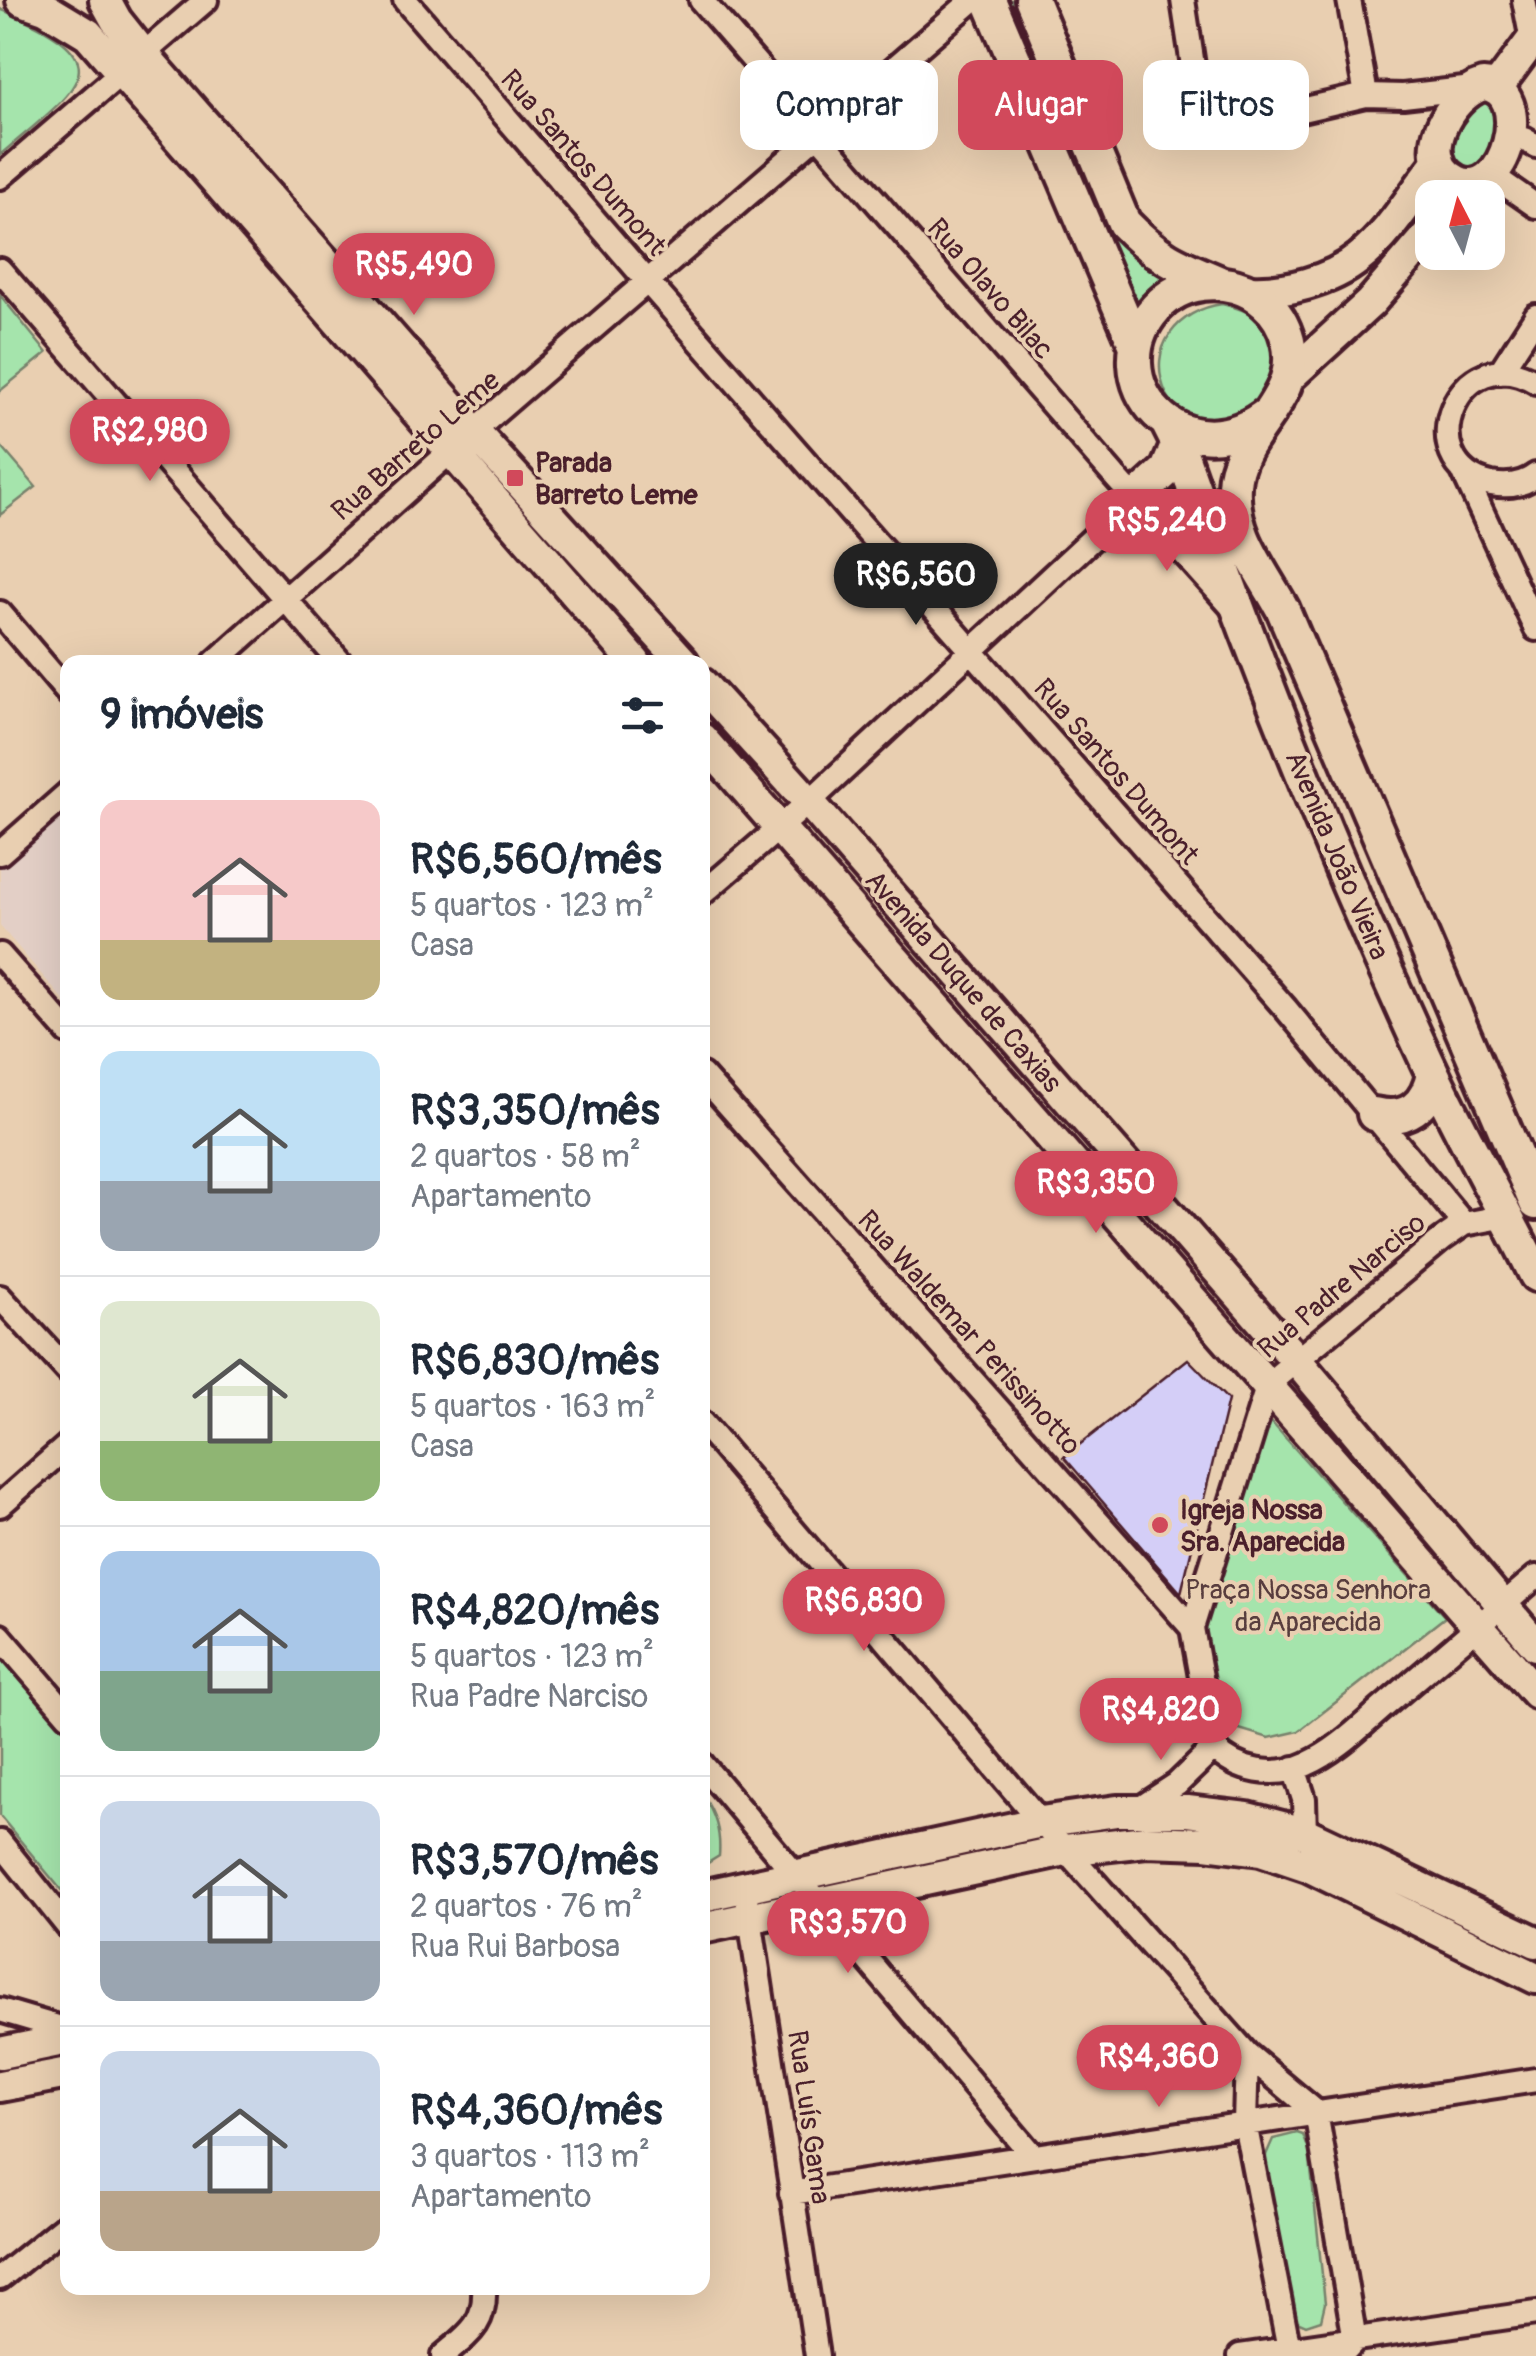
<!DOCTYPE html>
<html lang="pt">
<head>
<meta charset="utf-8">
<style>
  body { margin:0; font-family:Pangolin,sans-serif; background:#f2f2f3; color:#1f2937; height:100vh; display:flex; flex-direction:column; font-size:38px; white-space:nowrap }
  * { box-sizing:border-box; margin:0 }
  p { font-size:32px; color:#747a83 }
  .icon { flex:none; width:55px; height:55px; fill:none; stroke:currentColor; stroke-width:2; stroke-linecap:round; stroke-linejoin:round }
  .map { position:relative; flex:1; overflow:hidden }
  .drawer { position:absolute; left:60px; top:655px; width:650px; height:1640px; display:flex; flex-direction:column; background:#fff; border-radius:20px; box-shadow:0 10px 40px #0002 }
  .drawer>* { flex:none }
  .top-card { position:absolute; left:740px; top:60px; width:645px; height:90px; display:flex; gap:20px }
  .needle { width:65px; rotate:354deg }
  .fabs { position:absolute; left:1415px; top:180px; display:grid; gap:20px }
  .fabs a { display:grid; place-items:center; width:90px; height:90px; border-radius:20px; background:#fff; box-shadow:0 10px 40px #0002; font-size:50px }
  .price { position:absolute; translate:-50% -85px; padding:0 22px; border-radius:35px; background:#d1495b; color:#fff; font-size:32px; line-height:65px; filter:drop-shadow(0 2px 5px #0008) }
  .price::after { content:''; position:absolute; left:50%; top:60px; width:30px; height:22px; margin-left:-15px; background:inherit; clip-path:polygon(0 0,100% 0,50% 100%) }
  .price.on { background:#222; color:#fff }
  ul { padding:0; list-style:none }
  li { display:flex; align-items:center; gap:30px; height:250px; padding:0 40px }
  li+li { border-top:2px solid #e0e1e3 }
  li span { display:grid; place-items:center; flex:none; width:280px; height:200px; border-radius:20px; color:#555 }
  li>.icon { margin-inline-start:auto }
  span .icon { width:120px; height:120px; fill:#fffc; stroke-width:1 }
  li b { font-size:42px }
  h2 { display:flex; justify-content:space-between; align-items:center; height:120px; padding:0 40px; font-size:42px }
  .tag { padding:0 35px; border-radius:20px; background:#fff; box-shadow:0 10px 40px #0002; font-size:35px; line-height:90px }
  .tag.on { background:#d1495b; color:#fff }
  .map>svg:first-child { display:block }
  .built { fill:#e3cfc6 }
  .green { fill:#a5e4ac; stroke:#78826c; stroke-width:2.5 }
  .building { fill:#d4cef7; stroke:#4a1f2b; stroke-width:2.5 }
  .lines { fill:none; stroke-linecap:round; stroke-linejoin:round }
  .minor-casing { stroke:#4a1f2b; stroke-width:30 }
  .tertiary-casing { stroke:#4a1f2b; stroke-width:38 }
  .secondary-casing { stroke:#4a1f2b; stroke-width:40 }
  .minor { stroke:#e9cfb1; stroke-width:22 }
  .tertiary { stroke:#e9cfb1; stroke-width:30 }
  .secondary { stroke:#e9cfb1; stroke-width:32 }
  .poi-dot { fill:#d1495b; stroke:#e9cfb1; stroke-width:4 }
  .labels { text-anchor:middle; stroke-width:8; stroke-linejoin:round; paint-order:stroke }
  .street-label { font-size:28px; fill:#4a1f2b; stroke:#e9cfb1 }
  .poi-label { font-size:28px; font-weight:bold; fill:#4a1f2b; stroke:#e9cfb1; text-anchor:start }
  .park-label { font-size:28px; fill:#583d3e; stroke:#e9cfb1 }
</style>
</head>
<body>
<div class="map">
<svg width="1536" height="2356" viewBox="0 0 1536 2356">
  <rect width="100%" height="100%" fill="#e9cfb1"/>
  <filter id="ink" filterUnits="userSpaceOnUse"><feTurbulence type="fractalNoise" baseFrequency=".01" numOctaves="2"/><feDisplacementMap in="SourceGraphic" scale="20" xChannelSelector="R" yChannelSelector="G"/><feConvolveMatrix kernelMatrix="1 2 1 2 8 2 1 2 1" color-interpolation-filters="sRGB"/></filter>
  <g filter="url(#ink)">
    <!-- built -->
    <path class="built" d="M 67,796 L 67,1004 L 0,926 L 0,853 Z"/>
    <!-- green -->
    <path class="green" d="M 1000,0 L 1023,0 L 1104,194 L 1178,274 L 1134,318 Z
      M 0,9 C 130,62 77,88 0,155 Z
      M 1489,99 L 1521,123 L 1476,174 L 1456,164 C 1443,132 1463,115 1489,99 Z
      M 0,295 L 47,353 L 0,391 Z
      M 1222,304 C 1274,316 1272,332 1282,378 L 1248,421 C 1232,421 1207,426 1193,421 C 1181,417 1171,403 1166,393 C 1146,348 1178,310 1222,304 Z
      M 0,445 L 36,487 L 0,515 Z
      M 1265,1415 L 1445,1617 L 1299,1731 L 1269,1738 L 1226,1725 L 1204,1624 Z
      M 0,1655 L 67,1732 L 67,1897 L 0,1816 Z
      M 702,1794 C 715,1814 721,1831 719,1856 L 703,1866 Z
      M 1297,2133 L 1303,2135 L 1309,2150 L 1325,2303 L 1321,2320 L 1306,2325 L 1290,2318 L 1287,2306 L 1266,2166 L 1266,2155 L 1273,2139 Z"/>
    <!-- building -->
    <path class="building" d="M 1188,1359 L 1228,1400 L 1181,1593 L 1064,1457 Z"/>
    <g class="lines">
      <defs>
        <path id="minor" d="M 405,0 L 648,282 L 1286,1009 L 1464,1224
          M 701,0 L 1116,478 L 1232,607
          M 1183,0 L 1195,79 L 1213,107 L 1233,120 L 1263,119 L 1366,95 L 1403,96 L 1473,88
          M 1349,0 L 1366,95
          M 1524,0 L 1532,41
          M 1524,139 L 1536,146
          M 1493,176 L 1536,206
          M 0,177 L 206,0
          M 0,270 L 340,662
          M 1500,372 L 1536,316
          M 1536,382 C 1458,334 1407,465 1491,484 C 1507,487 1523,485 1536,475
          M 1462,469 L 1536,629
          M 0,613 L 68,693
          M 215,662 L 451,451 L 973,0
          M 0,853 L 68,793
          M 702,894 L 809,802 L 1135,499
          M 0,955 L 68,1032
          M 702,1075 L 1192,1628
          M 0,1297 L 68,1371
          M 702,1423 L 1041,1822 L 1247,2054 L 1316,2112 L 1355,2340 L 1340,2356
          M 0,1505 L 68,1445
          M 0,1636 L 68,1715
          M 1214,1748 L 1192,1628 L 1268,1384 L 1441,1240 L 1464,1224 L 1507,1216
          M 1214,1748 C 1237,1772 1275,1779 1307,1764 C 1337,1751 1363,1724 1388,1703 C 1437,1661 1486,1619 1536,1577
          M 702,1764 L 1033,2156
          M 1294,1768 L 1304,1799 L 1305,1833
          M 1136,1811 L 1177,1784 L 1214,1748
          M 0,1842 L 68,1927
          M 748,1905 L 817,2356
          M 0,2010 L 68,2030
          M 1247,2054 L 1245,2123 L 1289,2349 L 1299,2356
          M 791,2193 L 1536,2080
          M 0,2278 L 68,2223
          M 443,2356 C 469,2334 486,2324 484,2288
          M 1240,2356 L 1536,2313"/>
        <path id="tertiary" d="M 22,0 L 45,8 L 88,34 L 635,662
          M 105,0 L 116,20 L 143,54 L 474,432 L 683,662
          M 1483,85 C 1536,87 1506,205 1457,181 C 1413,160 1449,95 1483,85 Z
          M 1499,85 L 1536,35
          M 1249,291 C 1284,293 1331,281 1359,258 C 1391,233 1413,193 1439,161
          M 1288,378 L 1370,303 L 1432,231
          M 702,684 L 809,802 L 1297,1361 L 1536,1645
          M 702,739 L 1536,1693
          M 702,1896 L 1041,1822 L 1117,1811 L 1187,1811 L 1247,1818 L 1305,1833 L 1536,1942
          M 702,1928 L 1065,1850 L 1146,1841 L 1206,1843 L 1261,1850 L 1308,1866 L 1536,1978
          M 0,2053 L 68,2039
          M 0,2086 L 68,2073"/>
        <path id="secondary" d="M 989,0 L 1136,346
          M 1032,0 L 1124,223 C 1157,257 1176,265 1218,282
          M 1270,412 C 1183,483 1093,378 1156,308 C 1168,295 1184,286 1202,284 C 1224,281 1248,287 1265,303 C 1277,313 1284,326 1288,341 C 1303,401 1236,431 1234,486 C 1231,535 1261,569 1283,610 L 1536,1203
          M 1168,424 L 1178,444 C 1253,657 1336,867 1432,1072 C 1464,1140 1502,1206 1536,1275
          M 1135,499 L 1167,470 L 1178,444
          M 1374,1114 C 1407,1122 1427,1106 1433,1074"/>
      </defs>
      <!-- minor casing -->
      <use href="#minor" class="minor-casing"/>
      <!-- tertiary casing -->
      <use href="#tertiary" class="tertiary-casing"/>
      <!-- secondary casing -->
      <use href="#secondary" class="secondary-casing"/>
      <!-- minor -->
      <use href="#minor" class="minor"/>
      <!-- tertiary -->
      <use href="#tertiary" class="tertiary"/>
      <!-- secondary -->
      <use href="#secondary" class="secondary"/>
    </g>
  </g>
  <!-- markers -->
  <g class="poi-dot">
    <rect x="505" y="468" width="20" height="20" rx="5"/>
    <circle cx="1160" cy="1525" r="10"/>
  </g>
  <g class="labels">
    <!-- street labels -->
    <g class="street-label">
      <text transform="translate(584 162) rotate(49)" y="10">Rua Santos Dumont</text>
      <text transform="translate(991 288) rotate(49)" y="10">Rua Olavo Bilac</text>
      <text transform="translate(415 445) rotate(-41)" y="10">Rua Barreto Leme</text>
      <text transform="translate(1117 771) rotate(49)" y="10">Rua Santos Dumont</text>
      <text transform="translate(1338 855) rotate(67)" y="10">Avenida João Vieira</text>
      <text transform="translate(964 981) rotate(49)" y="10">Avenida Duque de Caxias</text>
      <text transform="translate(1341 1285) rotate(-40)" y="10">Rua Padre Narciso</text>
      <text transform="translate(970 1332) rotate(48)" y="10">Rua Waldemar Perissinotto</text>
      <text transform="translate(810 2117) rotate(82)" y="10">Rua Luís Gama</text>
    </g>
    <!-- poi labels -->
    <g class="poi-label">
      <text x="535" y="472">Parada<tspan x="535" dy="32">Barreto Leme</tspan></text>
      <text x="1180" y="1519">Igreja Nossa<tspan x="1180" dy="32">Sra. Aparecida</tspan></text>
    </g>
    <!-- park labels -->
    <g class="park-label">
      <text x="1308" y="1599">Praça Nossa Senhora<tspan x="1308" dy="32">da Aparecida</tspan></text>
    </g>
  </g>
</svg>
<div class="fabs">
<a><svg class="needle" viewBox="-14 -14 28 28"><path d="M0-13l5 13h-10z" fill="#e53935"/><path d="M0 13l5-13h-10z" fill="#747a83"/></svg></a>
</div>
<b class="price" style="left:414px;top:318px">R$5,490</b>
<b class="price" style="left:150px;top:484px">R$2,980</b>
<b class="price" style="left:1167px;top:574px">R$5,240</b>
<b class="price on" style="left:916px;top:628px">R$6,560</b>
<b class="price" style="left:1096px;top:1236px">R$3,350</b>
<b class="price" style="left:864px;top:1654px">R$6,830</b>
<b class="price" style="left:1161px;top:1763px">R$4,820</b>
<b class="price" style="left:848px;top:1976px">R$3,570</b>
<b class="price" style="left:1159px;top:2110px">R$4,360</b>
<div class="top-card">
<a class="tag">Comprar</a>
<a class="tag on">Alugar</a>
<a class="tag">Filtros</a>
</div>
<section class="drawer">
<h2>9 imóveis<svg class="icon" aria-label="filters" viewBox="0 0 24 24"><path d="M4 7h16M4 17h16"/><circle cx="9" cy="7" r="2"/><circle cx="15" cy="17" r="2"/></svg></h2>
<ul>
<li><span style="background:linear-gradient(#f6c9c9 70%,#c2b280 0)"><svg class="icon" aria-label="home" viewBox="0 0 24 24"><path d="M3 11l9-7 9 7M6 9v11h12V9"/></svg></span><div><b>R$6,560/mês</b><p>5 quartos · 123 m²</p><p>Casa</p></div></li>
<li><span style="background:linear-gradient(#bfe0f5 65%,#9aa5b1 0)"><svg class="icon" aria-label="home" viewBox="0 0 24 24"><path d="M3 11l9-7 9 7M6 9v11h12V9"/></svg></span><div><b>R$3,350/mês</b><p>2 quartos · 58 m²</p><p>Apartamento</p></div></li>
<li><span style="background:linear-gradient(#dfe7d0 70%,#8fb573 0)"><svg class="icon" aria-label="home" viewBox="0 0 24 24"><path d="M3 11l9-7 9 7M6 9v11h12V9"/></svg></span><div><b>R$6,830/mês</b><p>5 quartos · 163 m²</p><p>Casa</p></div></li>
<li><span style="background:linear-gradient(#a9c7e8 60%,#7fa58c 0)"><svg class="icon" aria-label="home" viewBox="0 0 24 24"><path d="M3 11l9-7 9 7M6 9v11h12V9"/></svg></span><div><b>R$4,820/mês</b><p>5 quartos · 123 m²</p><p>Rua Padre Narciso</p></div></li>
<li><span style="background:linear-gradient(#c9d6e8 70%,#9aa5b1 0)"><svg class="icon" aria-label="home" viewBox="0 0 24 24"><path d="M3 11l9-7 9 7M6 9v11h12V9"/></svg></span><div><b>R$3,570/mês</b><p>2 quartos · 76 m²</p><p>Rua Rui Barbosa</p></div></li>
<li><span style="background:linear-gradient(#c9d6e8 70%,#b9a48a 0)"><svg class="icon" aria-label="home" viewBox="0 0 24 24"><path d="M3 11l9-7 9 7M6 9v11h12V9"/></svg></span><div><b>R$4,360/mês</b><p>3 quartos · 113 m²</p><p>Apartamento</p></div></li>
</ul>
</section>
</div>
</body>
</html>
